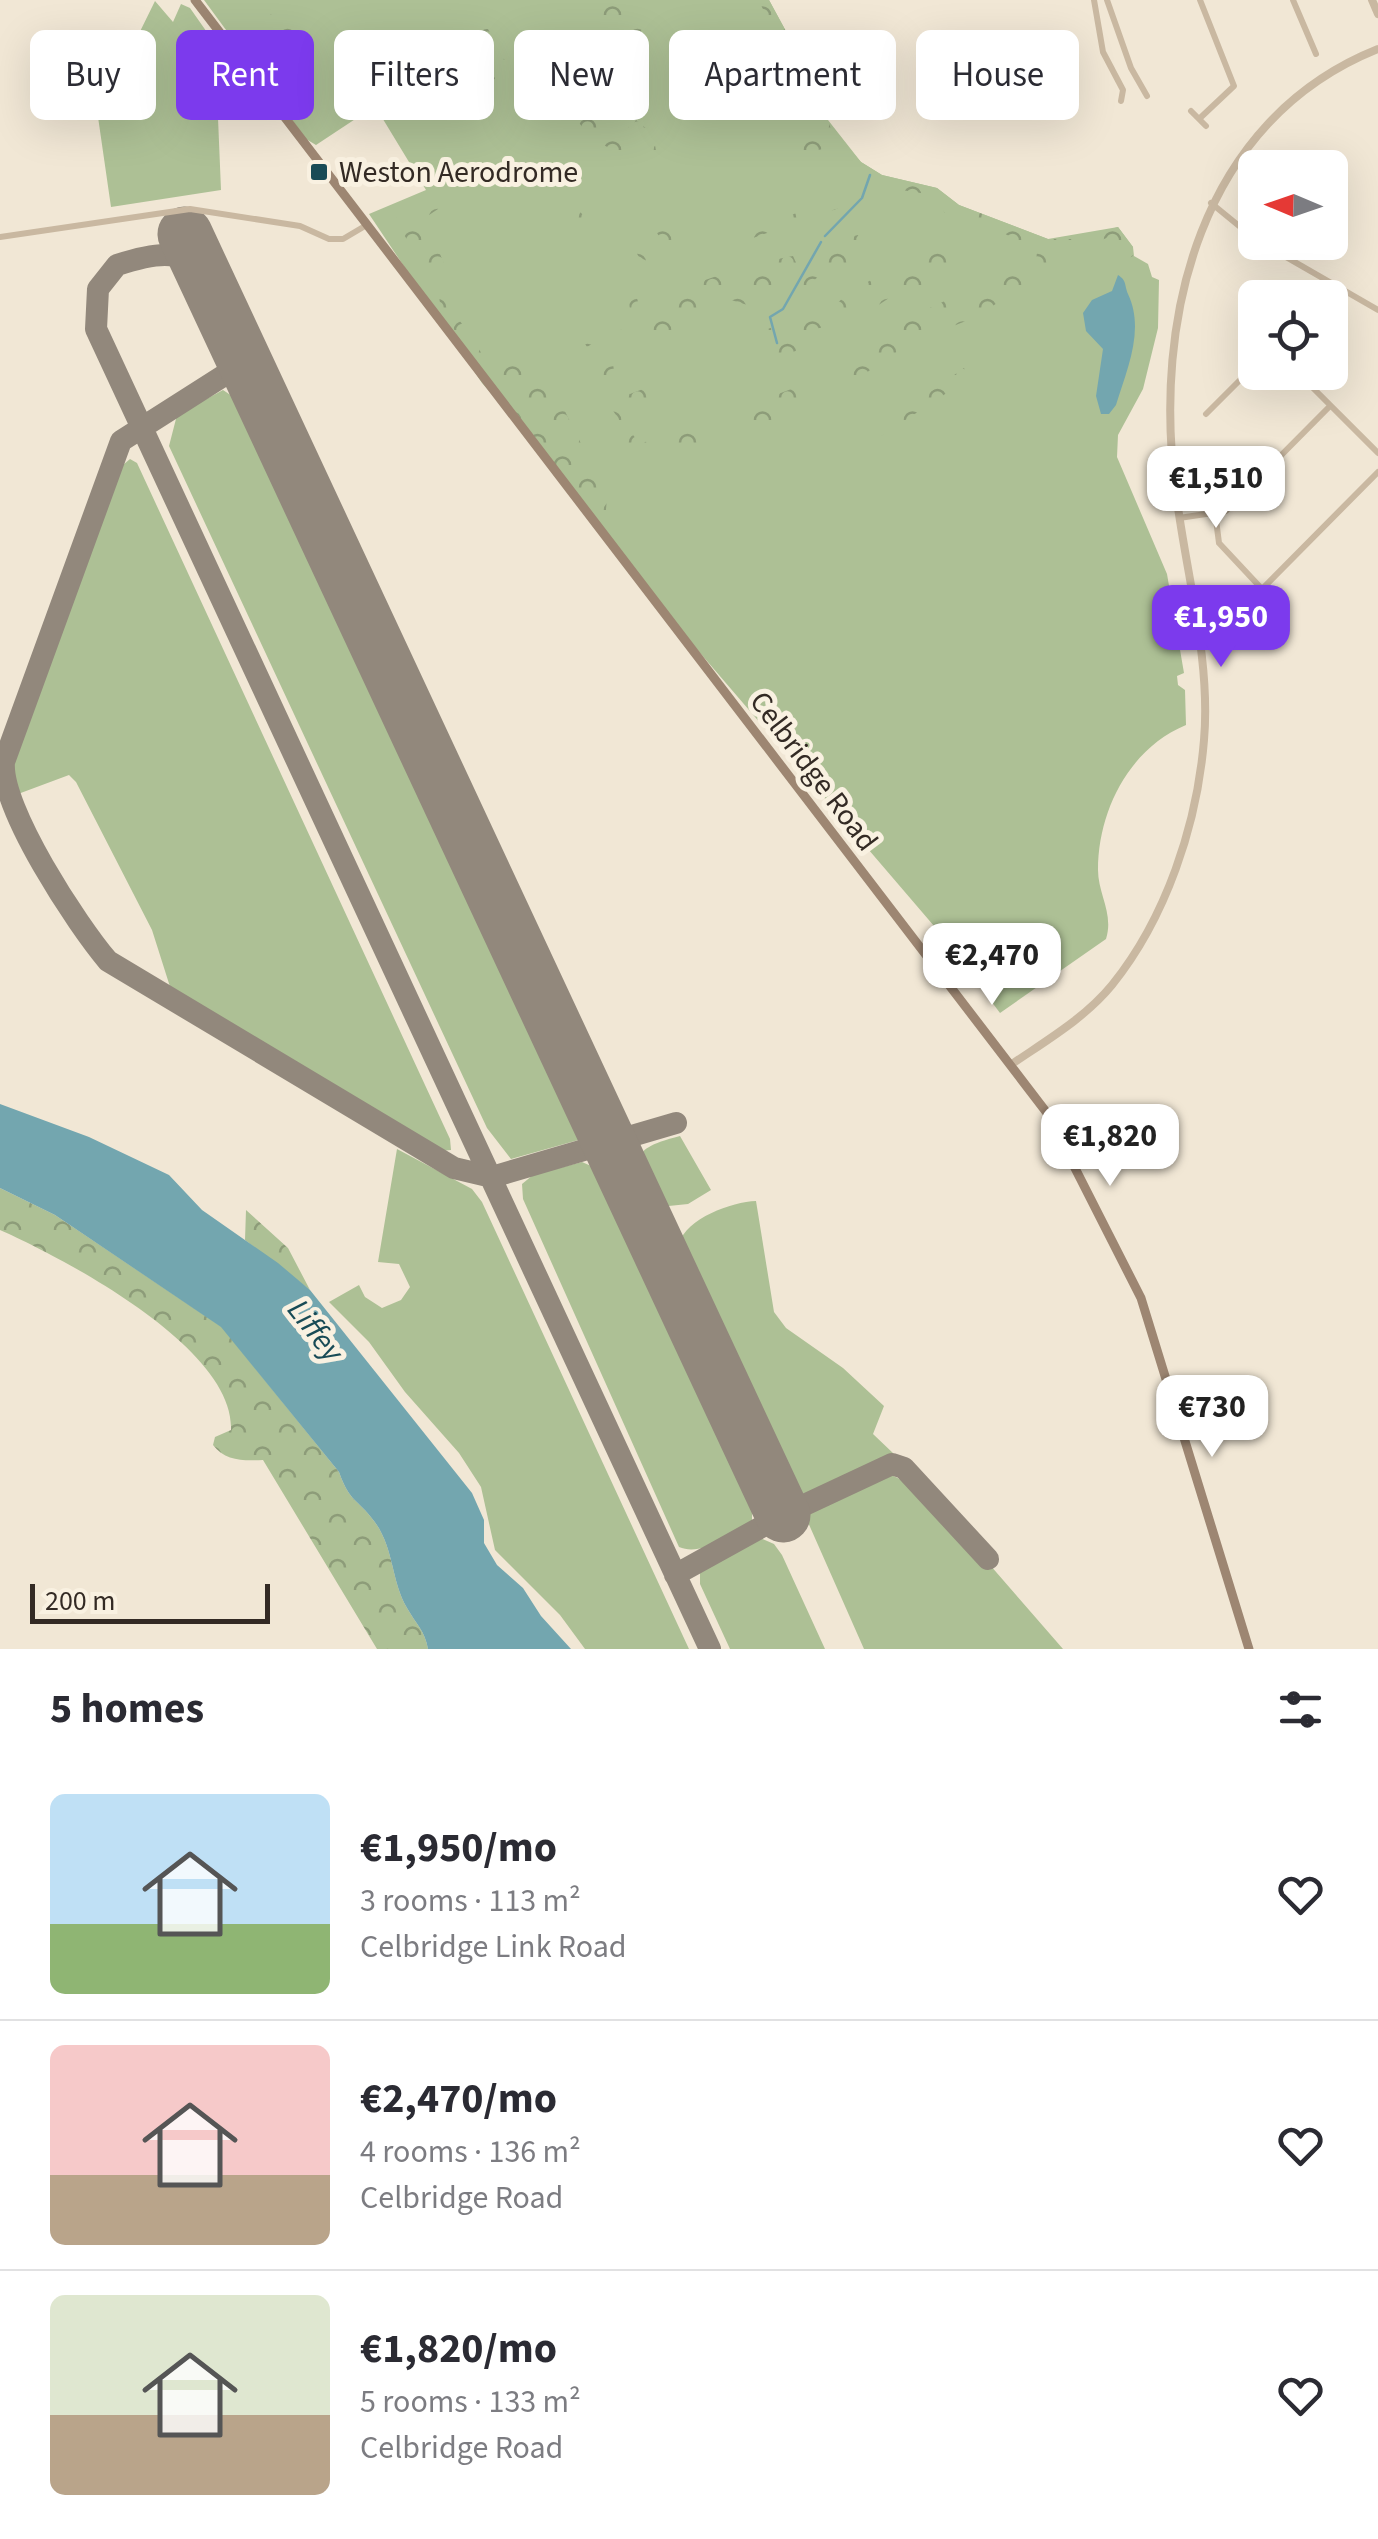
<!DOCTYPE html>
<html lang="en">
<head>
<meta charset="utf-8">
<style>
  body { margin:0; font-family:"Source Sans 3",sans-serif; background:#f2f2f3; color:#2b2b33; height:100vh; display:flex; flex-direction:column; font-size:38px; white-space:nowrap }
  * { box-sizing:border-box; margin:0 }
  p { font-size:32px; color:#7c7c81 }
  .icon { flex:none; width:55px; height:55px; fill:none; stroke:currentColor; stroke-width:2; stroke-linecap:round; stroke-linejoin:round }
  .map { position:relative; height:1649px; overflow:hidden }
  .details { display:flex; flex-direction:column; background:#fff; flex:1 }
  .details>* { flex:none }
  .banner { position:absolute; left:30px; top:30px; width:1320px; height:90px; display:flex; gap:20px }
  .needle { width:65px; rotate:272deg }
  .buttons { position:absolute; left:1238px; top:150px; display:grid; gap:20px }
  .buttons a { display:grid; place-items:center; width:110px; height:110px; border-radius:15px; background:#fff; box-shadow:0 10px 40px #0002; font-size:50px }
  .scale { position:absolute; left:30px; bottom:25px; width:240px; box-sizing:border-box; padding-left:10px; border:5px solid #332a24; border-top:0; font-size:28px; line-height:35px; white-space:nowrap; color:#332a24; -webkit-text-stroke:8px #f9f1e1; paint-order:stroke }
  .price { position:absolute; translate:-50% -85px; padding:0 22px; border-radius:20px; background:#fff; color:#222; font-size:32px; line-height:65px; filter:drop-shadow(0 2px 5px #0008) }
  .price::after { content:''; position:absolute; left:50%; top:60px; width:30px; height:22px; margin-left:-15px; background:inherit; clip-path:polygon(0 0,100% 0,50% 100%) }
  .price.on { background:#7c3aed; color:#fff }
  ul { padding:0; list-style:none }
  li { display:flex; align-items:center; gap:30px; height:250px; padding:0 50px }
  li+li { border-top:2px solid #e1e1e2 }
  li span { display:grid; place-items:center; flex:none; width:280px; height:200px; border-radius:15px; color:#555 }
  li>.icon { margin-inline-start:auto }
  span .icon { width:120px; height:120px; fill:#fffc; stroke-width:1 }
  li b { font-size:42px }
  h2 { display:flex; justify-content:space-between; align-items:center; height:120px; padding:0 50px; font-size:42px }
  .chip { padding:0 35px; border-radius:15px; background:#fff; box-shadow:0 10px 40px #0002; font-size:35px; line-height:90px }
  .chip.on { background:#7c3aed; color:#fff }
  .map>svg:first-child { display:block }
  .grass { fill:#adc095 }
  .forest { fill:url(#forest-crowns) }
  .water { fill:#73a6af }
  .lines { fill:none; stroke-linecap:round; stroke-linejoin:round }
  .stream { stroke:#73a6af; stroke-width:2.5 }
  .taxiway { stroke:#92887c; stroke-width:22 }
  .runway { stroke:#92887c; stroke-width:55 }
  .minor { stroke:#c9b8a1; stroke-width:6 }
  .tertiary { stroke:#c9b8a1; stroke-width:8 }
  .secondary { stroke:#9d8672; stroke-width:9 }
  .poi-dot { fill:#184b56; stroke:#f9f1e1; stroke-width:4 }
  .labels { text-anchor:middle; stroke-width:10; stroke-linejoin:round; paint-order:stroke }
  .poi-label { font-size:30px; fill:#332a24; stroke:#f9f1e1; text-anchor:start }
  .street-label { font-size:30px; fill:#332a24; stroke:#f9f1e1 }
  .water-label { font-size:32px; font-style:italic; fill:#184b56; stroke:#f9f1e1 }
</style>
</head>
<body>
<div class="map">
<svg width="1378" height="1649" viewBox="0 0 1378 1649">
  <defs>
    <pattern id="forest-crowns" width="20" height="18" patternUnits="userSpaceOnUse" patternTransform="scale(2.5)"><rect width="20" height="18" fill="#adc095"/><path d="M2 6a3 3 0 1 1 6 0M12 15a3 3 0 1 1 6 0" fill="none" stroke="#8d9c79"/></pattern>
  </defs>
  <rect width="100%" height="100%" fill="#f1e7d5"/>
  <!-- grass -->
  <path class="grass" d="M 204,0 L 769,0 L 813,81 L 828,120 L 861,162 L 882,175 L 937,188 L 959,205 L 1048,239 L 1118,227 L 1133,247 L 1134,256 L 1148,264 L 1152,277 L 1159,280 L 1158,328 L 1143,389 L 1118,435 L 1117,457 L 1167,574 L 1184,673 L 1177,676 L 1178,685 L 1185,690 L 1186,725 C 1130,748 1098,810 1098,870 C 1098,894 1114,914 1106,939 L 1000,1013 L 940,933 L 695,647 L 570,484 L 482,383 L 369,214 L 426,190 L 375,106 L 316,145 L 306,139 Z
    M 155,1 L 173,22 L 181,4 L 190,8 L 267,118 L 218,118 L 221,190 L 111,207 L 98,117 Z
    M 223,390 L 241,402 L 424,788 L 582,1139 L 511,1159 L 487,1128 L 169,446 L 177,415 Z
    M 130,459 L 137,463 L 450,1139 L 451,1150 L 440,1151 L 172,993 L 152,930 L 76,782 L 69,775 L 18,794 L 11,779 L 17,747 L 117,470 Z
    M 680,1136 L 711,1190 L 688,1204 L 659,1207 C 638,1160 622,1151 680,1136 Z
    M 397,1149 L 472,1189 L 482,1202 L 689,1649 L 585,1649 L 560,1615 L 495,1550 L 481,1487 L 459,1453 L 405,1392 L 369,1342 L 329,1302 L 359,1285 L 365,1297 L 382,1308 L 401,1300 L 410,1287 L 399,1264 L 378,1262 Z
    M 582,1162 L 598,1169 L 752,1503 L 752,1521 C 731,1533 703,1557 679,1547 L 523,1199 L 522,1184 L 533,1175 Z
    M 756,1201 L 774,1312 L 786,1328 L 843,1368 L 884,1406 L 873,1434 L 894,1454 L 803,1499 L 790,1491 L 679,1244 C 686,1218 732,1202 756,1201 Z
    M 878,1473 C 909,1470 942,1524 962,1546 L 970,1542 L 1063,1649 L 864,1649 L 803,1511 Z
    M 760,1538 L 774,1544 L 782,1555 L 825,1649 L 730,1649 L 700,1584 L 700,1572 Z"/>
  <!-- forest -->
  <path class="forest" d="M 758,0 L 769,0 L 813,81 L 831,129 L 861,162 L 882,175 L 937,188 L 959,205 L 1048,239 L 1077,239 L 1118,227 L 1133,247 L 1133,256 L 1124,260 L 1118,238 L 1108,237 L 1044,272 L 1036,263 L 1037,251 L 1030,246 L 966,215 L 945,213 L 933,195 L 870,185 L 831,147 L 793,156 L 785,153 L 784,142 L 814,137 L 822,129 C 796,87 782,42 758,0 Z
    M 630,2 L 643,25 L 636,46 L 626,52 L 615,49 L 598,23 L 597,5 Z
    M 278,11 L 299,24 L 299,50 L 285,52 L 274,67 L 267,35 L 268,16 Z
    M 462,26 L 488,29 L 506,63 L 493,81 L 483,86 L 454,31 Z
    M 573,82 C 596,93 643,121 630,151 C 600,156 562,113 567,84 Z
    M 636,120 L 653,134 L 658,162 L 651,162 L 644,141 L 632,126 Z
    M 440,194 L 447,203 L 426,217 L 421,227 L 438,249 L 460,304 L 456,315 L 488,363 L 502,354 L 541,363 L 607,496 L 606,510 L 593,515 L 441,312 L 438,287 L 395,221 L 404,203 Z
    M 837,198 L 844,201 L 842,207 L 750,239 L 749,232 L 804,210 L 807,200 L 820,204 Z
    M 573,212 L 580,212 L 600,231 L 600,241 L 592,253 L 581,251 L 572,232 Z
    M 652,213 L 665,220 L 675,241 L 668,254 L 647,261 L 639,257 L 624,233 L 628,227 L 636,230 L 649,249 L 663,243 L 647,216 Z
    M 858,235 L 867,247 L 857,264 L 828,269 L 808,285 L 796,286 L 757,308 L 715,295 L 700,302 L 702,323 C 688,338 662,344 642,342 L 645,314 L 666,314 L 674,291 L 748,265 L 793,256 L 798,267 L 819,245 Z
    M 943,249 L 964,252 L 964,257 L 925,286 L 898,292 L 856,320 L 806,331 L 800,338 L 809,339 L 809,346 L 749,368 L 765,346 L 767,329 L 828,312 L 847,294 L 883,273 Z
    M 1010,271 L 1024,276 L 1024,287 L 971,319 L 910,343 L 860,377 L 824,392 L 822,405 L 791,412 L 786,418 L 733,425 L 726,442 L 666,451 L 646,461 L 631,453 L 627,439 L 633,435 L 641,445 C 664,428 695,436 722,429 L 731,412 L 833,373 L 897,323 Z
    M 633,286 L 642,314 L 641,331 L 614,356 L 613,381 L 630,394 L 661,382 L 665,387 L 659,395 L 634,405 L 634,417 L 623,426 L 597,386 L 597,379 L 603,377 L 601,357 L 609,347 L 595,342 L 587,347 L 575,327 L 581,320 L 606,334 L 624,329 L 631,316 L 627,289 Z
    M 964,368 L 968,377 C 923,413 869,437 829,478 L 818,478 L 818,472 Z
    M 0,1188 L 55,1215 L 222,1327 L 339,1472 C 350,1503 357,1498 374,1521 C 394,1547 391,1581 407,1608 C 416,1624 425,1631 428,1649 L 377,1649 L 263,1460 C 243,1461 225,1461 213,1445 L 215,1437 L 231,1430 C 235,1348 65,1259 0,1230 Z
    M 246,1210 L 288,1248 L 310,1290 L 245,1240 Z"/>
  <!-- water -->
  <path class="water" d="M 1118,275 C 1127,281 1124,284 1128,294 C 1145,330 1127,369 1116,405 L 1109,414 L 1101,414 L 1096,396 L 1103,349 L 1086,331 L 1083,313 L 1092,300 L 1112,291 Z
    M 0,1104 L 89,1137 L 169,1175 L 202,1210 L 278,1263 L 310,1290 L 472,1493 L 484,1520 L 484,1543 L 497,1565 L 523,1588 L 541,1616 L 571,1649 L 428,1649 C 425,1631 416,1624 407,1608 C 391,1581 394,1547 374,1521 C 357,1498 350,1503 339,1472 L 221,1327 L 55,1215 L 0,1188 Z"/>
  <g class="lines">
    <!-- stream -->
    <path class="stream" d="M 825,236 L 862,198 L 870,175
      M 777,343 L 770,317 L 783,309 L 821,242"/>
    <!-- taxiway -->
    <path class="taxiway" d="M 205,275 C 184,245 148,255 117,265 L 98,289 L 96,329 L 710,1649
      M 245,362 L 121,441 L 4,762 C 0,808 78,926 108,961 L 454,1168 L 492,1177 L 676,1123
      M 675,1575 L 783,1515 L 892,1464 L 904,1468 L 988,1559"/>
    <!-- runway -->
    <path class="runway" d="M 185,234 L 783,1515"/>
    <!-- minor -->
    <path class="minor" d="M 1094,0 L 1103,52 L 1123,90 L 1121,101
      M 1107,0 L 1131,68 L 1147,96
      M 1293,0 L 1316,54
      M 1191,111 L 1206,126
      M 1199,119 L 1234,86 L 1200,0
      M 1211,203 L 1255,239
      M 0,237 L 190,209 L 300,226 L 329,239 L 343,239 L 365,226
      M 1260,242 L 1378,310
      M 1297,372 L 1378,453
      M 1206,414 L 1255,365
      M 1215,512 L 1219,543 L 1262,589 L 1378,472
      M 1179,518 L 1226,511 L 1330,406"/>
    <!-- tertiary -->
    <path class="tertiary" d="M 1372,0 L 1378,14
      M 1012,1064 C 1047,1040 1085,1018 1112,985 C 1166,918 1197,825 1204,740 C 1211,659 1186,574 1176,493 C 1152,319 1200,120 1378,49"/>
    <!-- secondary -->
    <path class="secondary" d="M 195,0 L 1047,1113 L 1141,1298 L 1249,1649"/>
  </g>
  <!-- markers -->
  <rect class="poi-dot" x="309" y="162" width="20" height="20" rx="5"/>
  <g class="labels">
    <!-- poi labels -->
    <g class="poi-label">
      <text x="339" y="182">Weston Aerodrome</text>
    </g>
    <!-- street labels -->
    <g class="street-label">
      <text transform="translate(814 771) rotate(53)" y="10">Celbridge Road</text>
    </g>
    <!-- water labels -->
    <g class="water-label">
      <text transform="translate(316 1330) rotate(52)" y="11">Liffey</text>
    </g>
  </g>
</svg>
<div class="buttons">
<a><svg class="needle" viewBox="-14 -14 28 28"><path d="M0-13l5 13h-10z" fill="#e53935"/><path d="M0 13l5-13h-10z" fill="#7c7c81"/></svg></a>
<a><svg class="icon" aria-label="locate" viewBox="0 0 24 24"><circle cx="12" cy="12" r="6"/><path d="M12 2v4M12 18v4M2 12h4M18 12h4"/></svg></a>
</div>
<div class="scale">200 m</div>
<b class="price" style="left:1216px;top:531px">€1,510</b>
<b class="price on" style="left:1221px;top:670px">€1,950</b>
<b class="price" style="left:992px;top:1008px">€2,470</b>
<b class="price" style="left:1110px;top:1189px">€1,820</b>
<b class="price" style="left:1212px;top:1460px">€730</b>
<div class="banner">
<a class="chip">Buy</a>
<a class="chip on">Rent</a>
<a class="chip">Filters</a>
<a class="chip">New</a>
<a class="chip">Apartment</a>
<a class="chip">House</a>
</div>
</div>
<section class="details">
<h2>5 homes<svg class="icon" aria-label="filters" viewBox="0 0 24 24"><path d="M4 7h16M4 17h16"/><circle cx="9" cy="7" r="2"/><circle cx="15" cy="17" r="2"/></svg></h2>
<ul>
<li><span style="background:linear-gradient(#bfe0f5 65%,#8fb573 0)"><svg class="icon" aria-label="home" viewBox="0 0 24 24"><path d="M3 11l9-7 9 7M6 9v11h12V9"/></svg></span><div><b>€1,950/mo</b><p>3 rooms · 113 m²</p><p>Celbridge Link Road</p></div><svg class="icon" aria-label="heart" viewBox="0 0 24 24"><path d="M12 20l-8-8c-3-5 5-10 8-4 3-6 11-1 8 4z"/></svg></li>
<li><span style="background:linear-gradient(#f6c9c9 65%,#b9a48a 0)"><svg class="icon" aria-label="home" viewBox="0 0 24 24"><path d="M3 11l9-7 9 7M6 9v11h12V9"/></svg></span><div><b>€2,470/mo</b><p>4 rooms · 136 m²</p><p>Celbridge Road</p></div><svg class="icon" aria-label="heart" viewBox="0 0 24 24"><path d="M12 20l-8-8c-3-5 5-10 8-4 3-6 11-1 8 4z"/></svg></li>
<li><span style="background:linear-gradient(#dfe7d0 60%,#b9a48a 0)"><svg class="icon" aria-label="home" viewBox="0 0 24 24"><path d="M3 11l9-7 9 7M6 9v11h12V9"/></svg></span><div><b>€1,820/mo</b><p>5 rooms · 133 m²</p><p>Celbridge Road</p></div><svg class="icon" aria-label="heart" viewBox="0 0 24 24"><path d="M12 20l-8-8c-3-5 5-10 8-4 3-6 11-1 8 4z"/></svg></li>
</ul>
</section>
</body>
</html>
